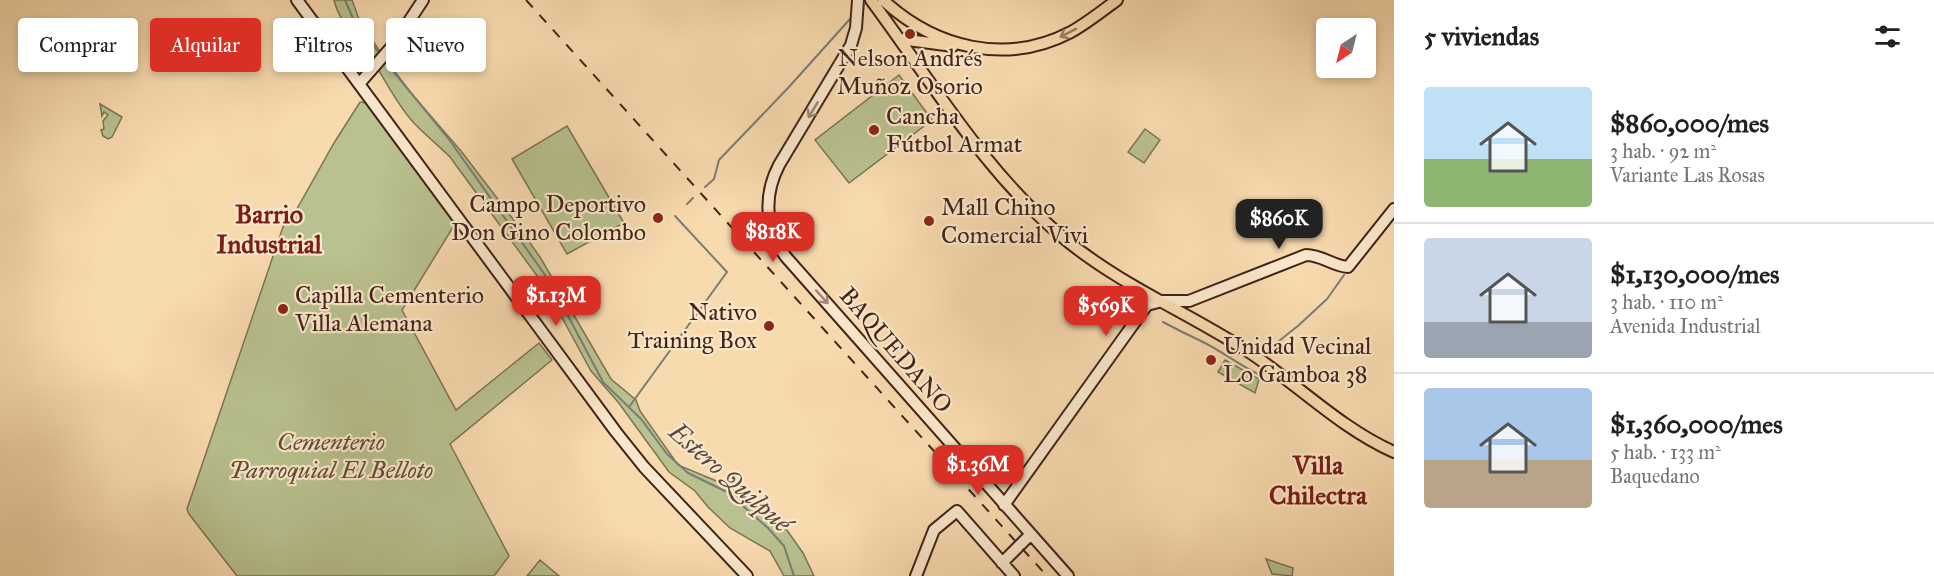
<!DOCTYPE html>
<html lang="es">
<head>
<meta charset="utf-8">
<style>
  body { margin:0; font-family:"IM FELL Great Primer",serif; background:#f2f2f2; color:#202124; height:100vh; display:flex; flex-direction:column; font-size:22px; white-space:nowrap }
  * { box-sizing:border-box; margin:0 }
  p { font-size:20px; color:#757577 }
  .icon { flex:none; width:33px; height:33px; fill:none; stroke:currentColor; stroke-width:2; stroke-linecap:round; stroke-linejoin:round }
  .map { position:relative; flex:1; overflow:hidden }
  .drawer { display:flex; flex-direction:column; background:#fff; width:540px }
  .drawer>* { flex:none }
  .top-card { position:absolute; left:18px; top:18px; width:570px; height:54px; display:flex; gap:12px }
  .needle { width:39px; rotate:215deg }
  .tools { position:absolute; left:1316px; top:18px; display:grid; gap:12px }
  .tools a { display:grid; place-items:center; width:60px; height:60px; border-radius:6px; background:#fff; box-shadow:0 3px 9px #0003; font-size:30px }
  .price { position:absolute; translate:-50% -51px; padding:0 14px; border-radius:12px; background:#d93025; color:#fff; font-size:20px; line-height:39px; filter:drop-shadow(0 2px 3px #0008) }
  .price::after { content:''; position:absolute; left:50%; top:36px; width:18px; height:14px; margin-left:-9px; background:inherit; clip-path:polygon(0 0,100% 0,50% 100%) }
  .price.current { background:#222; color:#fff }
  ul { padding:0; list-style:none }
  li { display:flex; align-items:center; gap:18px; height:150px; padding:0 30px }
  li+li { border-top:2px solid #e0e0e0 }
  li span { display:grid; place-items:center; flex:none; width:168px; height:120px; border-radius:6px; color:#555 }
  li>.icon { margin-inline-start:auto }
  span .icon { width:72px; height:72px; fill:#fffc; stroke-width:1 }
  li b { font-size:26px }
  h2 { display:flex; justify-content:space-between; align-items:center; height:72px; padding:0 30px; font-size:26px }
  .chip { padding:0 21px; border-radius:6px; background:#fff; box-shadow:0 3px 9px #0003; font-size:21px; line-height:54px }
  .chip.current { background:#d93025; color:#fff }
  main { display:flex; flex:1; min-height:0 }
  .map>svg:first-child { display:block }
  .green { fill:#b8c18f; stroke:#7d7254; stroke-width:1.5 }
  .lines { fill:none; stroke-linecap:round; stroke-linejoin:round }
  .stream { stroke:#7a7d75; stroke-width:2 }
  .secondary-casing { stroke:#422318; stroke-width:14 }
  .primary-casing { stroke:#422318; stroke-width:14 }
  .secondary { stroke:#fae7cb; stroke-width:10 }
  .primary { stroke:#f8daaf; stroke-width:10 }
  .rail { stroke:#422318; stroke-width:2; stroke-dasharray:10 10; stroke-linecap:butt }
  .oneway { stroke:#9d7e64 }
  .oneway2 { stroke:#9e8572 }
  .poi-dot { fill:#8f2418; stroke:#fae7cb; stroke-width:2 }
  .labels { text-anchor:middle; stroke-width:4.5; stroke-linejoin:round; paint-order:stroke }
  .poi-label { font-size:24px; fill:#422318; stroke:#fae7cb; text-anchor:start }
  .street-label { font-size:24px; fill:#422318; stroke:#fae7cb }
  .park-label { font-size:24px; font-style:italic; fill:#604a36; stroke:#fae7cb }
  .neighbourhood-label { font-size:26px; font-weight:bold; fill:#7a1f14; stroke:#fae7cb }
  .water-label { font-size:26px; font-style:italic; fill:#59483f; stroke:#fae7cb }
</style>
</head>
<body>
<main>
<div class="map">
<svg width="1394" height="576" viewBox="0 0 1394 576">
  <rect width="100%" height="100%" fill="#f8daaf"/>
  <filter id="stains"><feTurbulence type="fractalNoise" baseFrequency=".00333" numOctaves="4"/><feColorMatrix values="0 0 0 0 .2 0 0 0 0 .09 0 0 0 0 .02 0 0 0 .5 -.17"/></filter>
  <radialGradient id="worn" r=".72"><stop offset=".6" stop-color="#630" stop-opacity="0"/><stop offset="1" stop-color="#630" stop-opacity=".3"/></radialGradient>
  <!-- green -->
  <path class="green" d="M 334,0 L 352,0 L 360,22 L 381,53 L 410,92 L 461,151 L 513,219 L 540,257 L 611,379 L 636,400 L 640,411 L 678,465 L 726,485 L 777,516 L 803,553 L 814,576 L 784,576 L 770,551 L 730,528 L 708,507 L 695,491 L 669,472 L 618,402 L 591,371 L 546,288 L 450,157 C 438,145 424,134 413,122 C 394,101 383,74 366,51 C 354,35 339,21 334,0 Z
    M 899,75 L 932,120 L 849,183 L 815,140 Z
    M 360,102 L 366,103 L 455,224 L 402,310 L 456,410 L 539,343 L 552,360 L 450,444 L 509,556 L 494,576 L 237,576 L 189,514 L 187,509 L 285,221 L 289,223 L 334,143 Z
    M 100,104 L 122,117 L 112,137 L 108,139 L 103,136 L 101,130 L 104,129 L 103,121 L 108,115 L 104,112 L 102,116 Z
    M 567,126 L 624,223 L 567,254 L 512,159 Z
    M 1145,129 L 1160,140 L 1144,163 L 1128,152 Z
    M 1225,360 L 1259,379 L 1255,393 L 1218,372 Z
    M 1266,559 L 1293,568 L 1292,576 L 1272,574 Z
    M 540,560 L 559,576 L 527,576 Z"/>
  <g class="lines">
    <!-- stream -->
    <path class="stream" d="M 345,0 L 355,23 L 381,55
      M 384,60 L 448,138 L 550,282 L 603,382 L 641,419 L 667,454 L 688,473 L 727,492 L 768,528 L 784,546 L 794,576
      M 705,187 L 714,179 L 719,160 L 788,88 L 850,19
      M 687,204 L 693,198
      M 1163,322 C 1176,329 1188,335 1201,341 C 1222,351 1240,366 1262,376
      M 1264,353 L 1299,325 L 1327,299 L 1344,275
      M 629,407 L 727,272 L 675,216"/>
    <defs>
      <path id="secondary" d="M 297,0 L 616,432 L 644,467 L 747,576
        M 858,0 L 856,28 L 851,45 L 779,165 C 763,196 765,229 786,257 L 1068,576
        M 359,84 L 394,44 L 423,0
        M 1004,505 L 1147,305 L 1162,301 L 1189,301 L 1306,255 C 1322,255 1333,266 1348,267 L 1394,209
        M 1002,563 L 1030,535
        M 916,576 L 934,530 L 957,511 L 1014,576"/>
      <path id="primary" d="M 871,0 C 932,82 986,174 1066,240 C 1122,286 1191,314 1252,354 C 1299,386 1342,429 1394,452
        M 883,0 C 935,48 1006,66 1071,32 C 1087,23 1102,11 1117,0
        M 900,39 L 953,46"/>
    </defs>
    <!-- secondary casing -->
    <use href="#secondary" class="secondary-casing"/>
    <!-- primary casing -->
    <use href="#primary" class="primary-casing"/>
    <!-- secondary -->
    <use href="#secondary" class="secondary"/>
    <!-- primary -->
    <use href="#primary" class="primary"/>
    <!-- rail -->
    <path class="rail" d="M 526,0 L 1047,576"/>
  </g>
  <!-- one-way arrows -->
  <defs><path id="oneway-shaft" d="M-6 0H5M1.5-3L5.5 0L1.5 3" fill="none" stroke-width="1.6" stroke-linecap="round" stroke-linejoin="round" transform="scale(1.5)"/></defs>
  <use class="oneway" href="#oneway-shaft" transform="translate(1068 33) rotate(153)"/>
  <g class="oneway2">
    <use href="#oneway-shaft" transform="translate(813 110) rotate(121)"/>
    <use href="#oneway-shaft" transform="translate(822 297) rotate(48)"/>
  </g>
  <!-- markers -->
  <g class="poi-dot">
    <circle cx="910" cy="34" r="6"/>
    <circle cx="874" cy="130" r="6"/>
    <circle cx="658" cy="218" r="6"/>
    <circle cx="929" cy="221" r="6"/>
    <circle cx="283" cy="309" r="6"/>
    <circle cx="769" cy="326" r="6"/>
    <circle cx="1211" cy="360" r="6"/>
  </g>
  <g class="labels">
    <!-- poi labels -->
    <g class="poi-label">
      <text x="910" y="66" text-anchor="middle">Nelson Andrés<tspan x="910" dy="28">Muñoz Osorio</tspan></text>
      <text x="886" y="124">Cancha<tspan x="886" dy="28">Fútbol Armat</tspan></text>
      <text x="646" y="212" text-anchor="end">Campo Deportivo<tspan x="646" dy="28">Don Gino Colombo</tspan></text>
      <text x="941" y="215">Mall Chino<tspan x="941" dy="28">Comercial Vivi</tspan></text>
      <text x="295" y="303">Capilla Cementerio<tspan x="295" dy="28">Villa Alemana</tspan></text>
      <text x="757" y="320" text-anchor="end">Nativo<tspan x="757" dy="28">Training Box</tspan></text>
      <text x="1223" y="354">Unidad Vecinal<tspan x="1223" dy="28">Lo Gamboa 38</tspan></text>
    </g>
    <!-- street labels -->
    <g class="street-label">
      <text transform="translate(896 350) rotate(49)" y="8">BAQUEDANO</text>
    </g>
    <!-- park labels -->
    <g class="park-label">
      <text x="331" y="450">Cementerio<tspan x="331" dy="28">Parroquial El Belloto</tspan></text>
    </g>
    <!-- neighbourhood labels -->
    <g class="neighbourhood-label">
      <text x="269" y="223">Barrio<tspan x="269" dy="30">Industrial</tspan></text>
      <text x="1318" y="474">Villa<tspan x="1318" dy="30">Chilectra</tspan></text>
    </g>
    <!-- water labels -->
    <g class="water-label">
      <text transform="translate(730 477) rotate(41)" y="9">Estero Quilpué</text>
    </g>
  </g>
  <rect width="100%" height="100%" filter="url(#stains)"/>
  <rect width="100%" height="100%" fill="url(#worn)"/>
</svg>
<div class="tools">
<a><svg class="needle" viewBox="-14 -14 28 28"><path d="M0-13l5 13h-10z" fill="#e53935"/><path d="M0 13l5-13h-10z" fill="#757577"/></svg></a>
</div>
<b class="price current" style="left:1279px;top:250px">$860K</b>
<b class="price" style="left:773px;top:263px">$818K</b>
<b class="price" style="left:556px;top:327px">$1.13M</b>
<b class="price" style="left:1106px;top:337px">$569K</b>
<b class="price" style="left:978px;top:496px">$1.36M</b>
<div class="top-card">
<a class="chip">Comprar</a>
<a class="chip current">Alquilar</a>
<a class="chip">Filtros</a>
<a class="chip">Nuevo</a>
</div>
</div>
<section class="drawer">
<h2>5 viviendas<svg class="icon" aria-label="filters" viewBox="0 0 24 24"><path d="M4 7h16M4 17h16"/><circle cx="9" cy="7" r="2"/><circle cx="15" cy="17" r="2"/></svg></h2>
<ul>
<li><span style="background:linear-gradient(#bfe0f5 60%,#8fb573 0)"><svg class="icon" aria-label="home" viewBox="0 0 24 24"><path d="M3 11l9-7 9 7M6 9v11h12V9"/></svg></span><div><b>$860,000/mes</b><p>3 hab. · 92 m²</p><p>Variante Las Rosas</p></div></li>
<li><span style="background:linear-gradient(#c9d6e8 70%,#9aa5b1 0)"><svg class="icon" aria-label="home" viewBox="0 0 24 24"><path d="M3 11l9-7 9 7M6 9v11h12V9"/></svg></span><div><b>$1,130,000/mes</b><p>3 hab. · 110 m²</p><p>Avenida Industrial</p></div></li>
<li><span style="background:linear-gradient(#a9c7e8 60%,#b9a48a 0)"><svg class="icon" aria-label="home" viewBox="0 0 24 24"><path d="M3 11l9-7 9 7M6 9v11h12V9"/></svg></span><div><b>$1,360,000/mes</b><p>5 hab. · 133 m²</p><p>Baquedano</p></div></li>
</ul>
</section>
</main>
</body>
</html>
